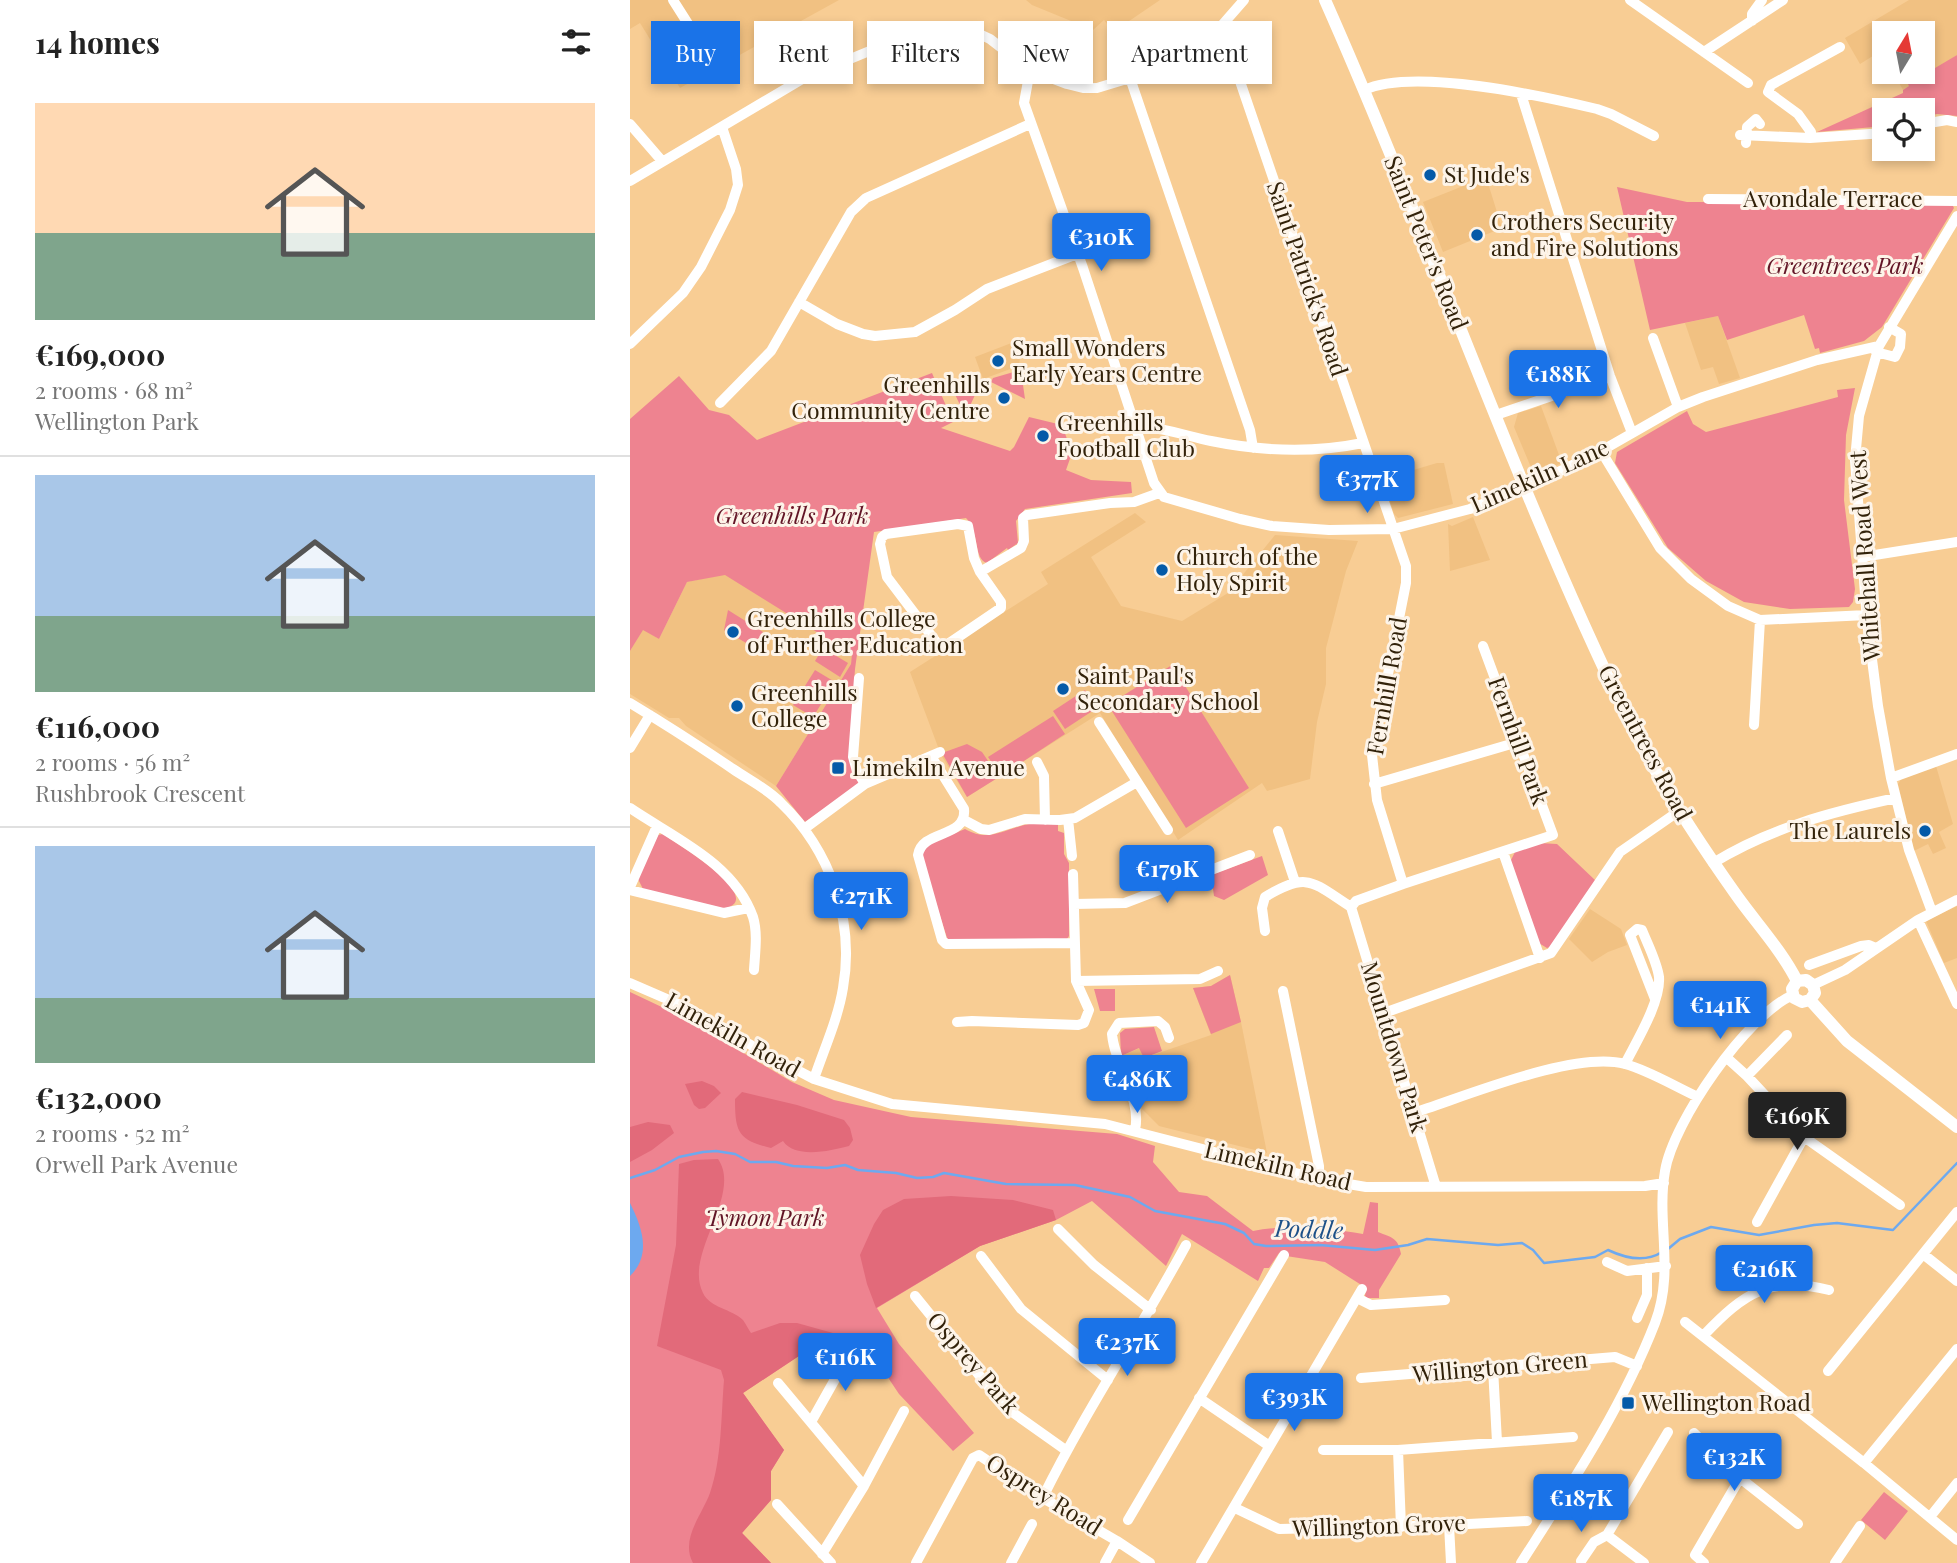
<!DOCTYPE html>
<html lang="en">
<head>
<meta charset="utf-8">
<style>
  body { margin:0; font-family:"Playfair Display",serif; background:#f6f6f6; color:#222; height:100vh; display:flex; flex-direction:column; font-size:26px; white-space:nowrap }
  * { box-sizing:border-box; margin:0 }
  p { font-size:23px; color:#767676 }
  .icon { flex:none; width:38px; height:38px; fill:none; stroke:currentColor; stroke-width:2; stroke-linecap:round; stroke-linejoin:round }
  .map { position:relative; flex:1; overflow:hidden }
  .sheet { display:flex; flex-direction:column; background:#fff; width:630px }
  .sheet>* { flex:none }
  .hud { position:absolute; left:21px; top:21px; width:665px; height:63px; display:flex; gap:14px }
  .needle { width:46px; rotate:10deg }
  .controls { position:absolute; left:1242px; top:21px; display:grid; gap:14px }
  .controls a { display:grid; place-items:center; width:63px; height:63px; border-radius:0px; background:#fff; box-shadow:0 4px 10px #0003; font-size:35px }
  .price { position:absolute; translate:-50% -60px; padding:0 16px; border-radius:7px; background:#1a73e8; color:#fff; font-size:23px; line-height:46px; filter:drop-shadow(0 2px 4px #0008) }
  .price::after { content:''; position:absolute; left:50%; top:42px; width:21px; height:16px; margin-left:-10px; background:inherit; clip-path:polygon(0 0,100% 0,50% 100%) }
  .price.selected { background:#222; color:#fff }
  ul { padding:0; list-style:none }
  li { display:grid; align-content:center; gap:14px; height:371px; padding:0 35px }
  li+li { border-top:2px solid #e0e0e0 }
  li span { display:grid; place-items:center; height:217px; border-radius:0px; color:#555 }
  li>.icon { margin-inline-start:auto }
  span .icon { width:126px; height:126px; fill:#fffc; stroke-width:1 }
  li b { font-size:30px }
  h2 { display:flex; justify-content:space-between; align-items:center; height:84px; padding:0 35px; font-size:30px }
  .chip { padding:0 24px; border-radius:0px; background:#fff; box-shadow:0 4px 10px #0003; font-size:24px; line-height:63px }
  .chip.selected { background:#1a73e8; color:#fff }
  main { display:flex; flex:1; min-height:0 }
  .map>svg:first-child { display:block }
  .built { fill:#f1c182 }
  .green { fill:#ee8390 }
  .forest { fill:#e26a7a }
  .water { fill:#6da9ef }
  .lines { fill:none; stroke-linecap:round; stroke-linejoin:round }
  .stream { stroke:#6da9ef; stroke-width:2.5 }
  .minor { stroke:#fff; stroke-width:10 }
  .major { stroke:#fff; stroke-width:12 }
  .poi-dot { fill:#045aa8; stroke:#fdf4e9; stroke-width:2.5 }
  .labels { text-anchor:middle; stroke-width:6; stroke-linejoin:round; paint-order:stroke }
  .poi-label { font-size:23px; fill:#32220a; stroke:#fdf4e9; text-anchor:start }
  .street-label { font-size:23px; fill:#32220a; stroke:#fdf4e9 }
  .park-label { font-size:23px; font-style:italic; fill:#621526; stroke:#fdf4e9 }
  .water-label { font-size:24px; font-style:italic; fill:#1c5088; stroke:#fdf4e9 }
</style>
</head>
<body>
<main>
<section class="sheet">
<h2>14 homes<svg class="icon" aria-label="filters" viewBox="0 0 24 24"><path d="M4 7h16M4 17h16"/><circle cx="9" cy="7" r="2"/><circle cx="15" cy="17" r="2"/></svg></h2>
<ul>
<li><span style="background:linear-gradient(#ffd9b3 60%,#7fa58c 0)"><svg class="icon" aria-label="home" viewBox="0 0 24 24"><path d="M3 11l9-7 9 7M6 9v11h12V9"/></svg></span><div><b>€169,000</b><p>2 rooms · 68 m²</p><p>Wellington Park</p></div></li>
<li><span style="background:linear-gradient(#a9c7e8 65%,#7fa58c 0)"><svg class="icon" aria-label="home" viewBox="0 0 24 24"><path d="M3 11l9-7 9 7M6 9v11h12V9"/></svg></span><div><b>€116,000</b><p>2 rooms · 56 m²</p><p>Rushbrook Crescent</p></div></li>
<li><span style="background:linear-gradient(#a9c7e8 70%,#7fa58c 0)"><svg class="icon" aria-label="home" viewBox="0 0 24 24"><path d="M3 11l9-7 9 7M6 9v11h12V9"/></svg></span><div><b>€132,000</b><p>2 rooms · 52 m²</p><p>Orwell Park Avenue</p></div></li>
</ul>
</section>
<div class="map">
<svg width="1327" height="1563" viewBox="0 0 1327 1563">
  <rect width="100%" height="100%" fill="#f8cd94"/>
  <!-- built -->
  <path class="built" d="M 0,0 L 209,0 L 50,88 L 10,23 L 0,29 Z
    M 396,0 L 530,0 L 483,32 L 474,20 L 463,30 L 402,5 Z
    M 1279,0 L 1327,0 L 1327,55 L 1273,90 L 1263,72 L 1293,72 L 1293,33 L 1255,33 L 1255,57 L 1251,51 L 1230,64 L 1215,38 Z
    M 856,177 L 872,228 L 813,252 L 793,202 Z
    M 1088,316 L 1110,378 L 1089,384 L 1083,367 L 1071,370 L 1055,323 Z
    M 392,339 L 389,366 L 353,379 L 345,357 Z
    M 911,406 L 932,463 L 911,472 L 903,470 L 900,465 L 884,427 L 888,413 Z
    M 807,463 L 814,463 L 823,504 L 768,518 L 764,514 L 753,479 Z
    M 505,513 L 516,522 L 461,557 L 491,606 L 552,621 L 598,593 L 645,535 L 728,541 L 716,571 L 696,648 L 696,684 L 687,722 L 680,779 L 637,791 L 632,783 L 548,840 L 470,713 L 337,797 L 311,755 L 280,672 L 418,584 L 411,572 Z
    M 843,517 L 860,560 L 820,571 L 818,524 L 822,526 Z
    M 95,574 L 223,654 L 221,664 L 146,786 L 56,726 L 49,718 L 39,718 L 0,694 L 0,651 L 13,629 L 29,639 L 57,582 Z
    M 1306,766 L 1323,824 L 1309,832 L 1316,848 L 1303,854 L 1298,844 L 1284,851 L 1268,784 L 1272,778 Z
    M 1327,906 L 1327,958 L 1314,963 L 1296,921 Z
    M 960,909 L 991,929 L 997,945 L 978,952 L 962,962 L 939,939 Z
    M 600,975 L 611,1022 L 637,1153 L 529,1126 L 512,1109 L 491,1056 L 510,1048 L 514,1058 L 581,1035 L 563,988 L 581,986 Z"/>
  <!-- green -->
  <path class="green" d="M 1327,55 L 1327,116 L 1307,114 L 1293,117 L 1293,110 L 1255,110 L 1255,126 L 1187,132 L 1273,93 L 1273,90 L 1279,86 L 1278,84 Z
    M 987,187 L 1057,202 L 1316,203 L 1322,204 L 1324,208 L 1252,327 L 1234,341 L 1190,353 L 1189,348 L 1185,349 L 1174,315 L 1097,340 L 1088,316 L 1020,330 Z
    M 387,371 L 391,371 L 395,399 L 361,382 L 363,378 Z
    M 302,373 L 323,422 L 311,428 L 380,451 L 384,447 L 399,417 L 432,425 L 442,453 L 436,470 L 461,480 L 501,482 L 502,493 L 395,509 L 386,521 L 388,543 L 378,550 L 377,548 L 357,563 C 343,559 350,532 336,518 L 244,532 L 225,669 L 219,757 L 229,784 L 175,822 L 146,786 L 221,664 L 222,654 L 95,575 L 57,582 L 29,639 L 13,630 L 0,651 L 0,419 L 49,376 L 79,410 L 99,415 L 127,440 Z
    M 336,384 L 350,384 L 339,408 L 330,405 L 323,390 Z
    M 1225,388 L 1216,435 L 1214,500 L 1225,589 L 1223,602 L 1219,607 L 1160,609 L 1114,602 L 1076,581 L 1038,548 L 985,463 L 987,452 L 1057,411 L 1063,424 L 1076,432 L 1208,397 L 1207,390 Z
    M 98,610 L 133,632 L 123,647 L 94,630 Z
    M 193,648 L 218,663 L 210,677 L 185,661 Z
    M 542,665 L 619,788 L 556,828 L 478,705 Z
    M 185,670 L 205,682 L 183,717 L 163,705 Z
    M 455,690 L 467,708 L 435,729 L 423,711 Z
    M 423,716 L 435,734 L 371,776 L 358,757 Z
    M 337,744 L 352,752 L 369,777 L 337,797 L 312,753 Z
    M 399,824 L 428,824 L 428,831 L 434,833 L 434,854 L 439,863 L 439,936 L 437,939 L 318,941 L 291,856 L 297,845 L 335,829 C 359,843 374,829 399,824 Z
    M 33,834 C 42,841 141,899 93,909 L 13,889 L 8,879 L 28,835 Z
    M 909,843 L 927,844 L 966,881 L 920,947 L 917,948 L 907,942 L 880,862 L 885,852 Z
    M 632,856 L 638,875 L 594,900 L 584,896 L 581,875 Z
    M 600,975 L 611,1022 L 581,1034 L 563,988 L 581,986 Z
    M 464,989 L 485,989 L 485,1011 L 470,1011 Z
    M 0,992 L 55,1018 L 162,1082 L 204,1100 L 281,1117 L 487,1134 L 525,1146 L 523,1162 L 549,1192 L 577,1196 L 623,1231 C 661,1224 695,1228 733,1234 L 740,1202 L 748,1203 L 748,1232 C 762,1238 768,1237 771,1254 L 749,1290 L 749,1298 L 737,1298 L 735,1296 L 736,1289 L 733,1286 L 695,1262 L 656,1256 L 649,1253 L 639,1268 L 634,1268 L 628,1281 L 552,1234 L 536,1266 L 462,1201 L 426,1220 L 350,1246 L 247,1308 L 269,1344 L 344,1433 L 323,1451 L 269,1394 L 237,1346 L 221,1338 L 196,1338 L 113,1393 L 154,1450 L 141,1471 L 141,1500 L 112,1533 L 141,1563 L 0,1563 Z
    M 524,1027 L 532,1051 L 514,1058 L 509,1048 L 491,1056 L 490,1033 L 495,1029 Z
    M 1254,1492 L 1278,1511 L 1255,1540 L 1231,1520 Z"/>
  <!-- forest -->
  <path class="forest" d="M 72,1081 L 84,1086 L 91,1093 L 75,1108 L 69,1109 L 64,1105 L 55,1084 Z
    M 112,1092 L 167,1105 L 214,1120 L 220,1128 L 223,1140 L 219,1146 C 200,1151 165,1159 153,1141 L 141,1148 C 108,1140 105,1132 105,1099 Z
    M 18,1122 L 40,1125 L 44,1133 L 22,1150 L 0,1162 L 0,1127 Z
    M 88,1159 C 113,1195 53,1254 73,1293 C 80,1308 102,1309 113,1320 C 116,1324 118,1329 121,1333 L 150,1323 L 167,1323 L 221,1338 L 196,1338 L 113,1393 L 154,1450 L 141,1471 L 141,1500 L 112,1533 L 141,1563 L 63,1563 C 50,1539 72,1515 80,1493 C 92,1458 91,1416 94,1380 L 91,1370 L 27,1346 L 46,1245 L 49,1164 L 64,1160 Z
    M 321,1196 L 383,1200 L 423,1210 L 426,1220 L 350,1246 L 246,1308 L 237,1284 L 230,1255 L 244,1224 L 253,1210 L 274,1199 Z"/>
  <!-- water -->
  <path class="water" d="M 0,1203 C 12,1227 22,1255 0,1276 Z"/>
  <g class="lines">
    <!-- stream -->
    <path class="stream" d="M 0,1178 L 25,1170 L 49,1157 L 73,1152 L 86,1151 L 105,1154 L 120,1162 L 146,1162 L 163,1166 L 197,1168 L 215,1165 L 228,1170 L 266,1173 L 287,1178 L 303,1177 L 314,1173 L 376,1184 L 445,1185 L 500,1197 L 525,1211 L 595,1224 L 614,1233 L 624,1244 L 636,1246 L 690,1245 L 745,1250 L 778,1245 L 797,1239 L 868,1245 L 892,1243 L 903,1250 L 914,1263 L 965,1257 L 978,1250 C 995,1258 1015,1263 1032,1252
      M 1038,1249 L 1050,1239 L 1081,1227 L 1129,1235 L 1184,1225 L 1207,1223 L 1263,1230 L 1327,1163"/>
    <!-- minor -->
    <path class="minor" d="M 43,0 L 62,30
      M 1000,0 L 1118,83
      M 1122,21 L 1122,14 L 1132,0
      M 586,32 L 601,55 L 776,566 L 776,583 L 742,755 L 747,800 L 773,884
      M 1074,52 L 1153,0
      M 400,70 L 394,103 L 453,268 L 524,483 L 534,497 L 610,519 L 642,526 L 699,530 L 763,529 L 840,509 L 908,482 L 971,451 L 1048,407 L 1073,397 L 1187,360 L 1249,346
      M 500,78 L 620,430 L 623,448
      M 734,90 C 784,67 912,96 967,109 L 981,114 L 1024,136
      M 891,94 L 980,376 L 1002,433
      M 0,124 L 32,161
      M 1293,124 L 1317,120 L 1327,122
      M 1110,135 L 1180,138 L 1255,133
      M 1180,138 L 1181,132 L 1168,114 L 1138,92 L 1141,85 L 1210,47
      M 1116,143 L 1117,127 L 1126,119 L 1130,124
      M 0,181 L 174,78 L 271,38 L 324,27 L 343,31 L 360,39 L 400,70 L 437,84 L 453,88 L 467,88 L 500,78 L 555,54 L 586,32 L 614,0
      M 1078,199 L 1327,201
      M 169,302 L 207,324 L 233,334 L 245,336 L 285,332 L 325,310 L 357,289 L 447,254
      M 1023,338 L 1048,407
      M 0,344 L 53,293 L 71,267 L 100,210 L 108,185 L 106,169 L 92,127
      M 1246,352 L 1265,357 L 1270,347 L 1271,334 L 1259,327
      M 90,403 L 141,351 L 221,212 L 236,198 L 400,124
      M 866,415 L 980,376
      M 507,427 C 533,427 556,436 581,441 C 630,451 684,453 733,443
      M 971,451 L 1030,548 L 1061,579 L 1098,606 L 1130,620 L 1237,615
      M 328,524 L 338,526 L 344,558 L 350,572 L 371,602 L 371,608 L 315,646 L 310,647 L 257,577 L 250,544 L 252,537 L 256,534 Z
      M 1232,557 L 1327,542
      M 350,572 L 391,548 L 394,541 L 393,518 L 397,515 L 480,503 L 504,502 L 529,493
      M 229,678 L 223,757 L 227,771 L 235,784
      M 0,703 C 35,724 69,746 103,769 C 119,780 138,789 151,803 C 200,850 225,920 213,988 C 208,1019 194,1049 184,1079
      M 469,722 L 538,830
      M 1124,725 L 1130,620
      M 0,748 L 20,715
      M 301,756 L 334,809 C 337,839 292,829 288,855 L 312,940 L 316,944 L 443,943
      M 407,762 L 414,776 L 415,820
      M 1261,778 L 1327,754
      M 744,784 L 888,742
      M 0,808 C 44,838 104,863 123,917 C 128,933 125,953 124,970
      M 438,819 L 442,856
      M 334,820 L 351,829 L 359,830 L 395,819 L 430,820 L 445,818 L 507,782
      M 174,829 L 235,784 L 310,752
      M 648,831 L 665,882
      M 873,852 L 910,958
      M 1083,863 C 1140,828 1201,812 1266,798
      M 0,887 L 27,826
      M 0,890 L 94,913 L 118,908
      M 444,904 L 495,903 L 620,855
      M 721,907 L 726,901 L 773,884 L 923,835 L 853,646
      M 721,907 L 806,1187
      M 1302,912 L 1279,850 L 1261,778 L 1248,706 L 1237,621 L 1225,460 L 1229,416 L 1249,346 L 1327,216
      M 1288,920 L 1327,1004
      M 635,931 L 632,908 L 635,897 C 678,871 682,882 721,907
      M 1179,965 L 1231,946 L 1239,945 L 1246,948
      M 446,981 L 570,979 L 588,971
      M 0,983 L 60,1009 L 136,1054 L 184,1079 L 262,1104 L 475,1124 L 689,1179 L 736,1187 L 1015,1186 L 1034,1183
      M 1183,985 L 1215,970 L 1288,920 L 1327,900
      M 653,991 L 689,1166 L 689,1179
      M 754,1013 L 921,953 L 990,852 L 1049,811
      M 327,1022 L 342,1021 L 448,1025 L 454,1023 L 459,1010 L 446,981 L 443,874
      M 1097,1058 L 1117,1076 L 1174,1137 L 1270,1205
      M 995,1064 C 1006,1042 1031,1002 1029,977 C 1027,962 1018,945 1012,930 L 1007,929 L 1000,935 L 1025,999
      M 1117,1076 L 1157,1035
      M 783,1113 C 834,1097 945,1050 995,1064 C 1020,1071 1044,1086 1068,1097
      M 505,1130 C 512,1098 485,1067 482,1034 L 489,1023 L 528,1021 L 535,1027 L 539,1038
      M 1127,1222 L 1174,1137
      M 428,1229 L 464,1265 L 521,1310
      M 1293,1254 L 1327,1281
      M 351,1256 L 391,1309 L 478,1380
      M 977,1262 L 997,1271 L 1036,1266
      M 285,1296 L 375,1407 L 437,1451
      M 727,1298 L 741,1305 L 815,1300
      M 1007,1318 L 1017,1295 L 1017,1268
      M 1055,1322 L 1234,1463 L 1327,1540
      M 1074,1335 C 1114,1293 1140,1275 1199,1290
      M 863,1368 L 867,1442
      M 1198,1371 L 1327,1212
      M 731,1378 L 985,1357 L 1007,1366
      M 148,1383 L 234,1486
      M 569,1398 L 638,1445
      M 181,1422 L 222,1349
      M 1064,1433 L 1110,1478 L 1168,1524
      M 693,1450 L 768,1450 L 943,1437
      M 768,1450 L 771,1527
      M 1234,1463 L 1327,1349
      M 413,1497 C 456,1410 510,1330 556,1245
      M 147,1504 L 201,1563
      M 605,1508 L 649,1529 L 819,1525 L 897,1521
      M 1300,1517 L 1327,1483
      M 498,1520 L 654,1255
      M 819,1525 L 821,1563
      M 192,1554 L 234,1486 L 274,1411
      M 951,1561 L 964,1542 L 977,1535
      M 286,1563 L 343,1458 L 349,1455 L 418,1501 L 487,1541 L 520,1563
      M 381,1563 L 402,1524
      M 475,1563 L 487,1541
      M 571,1563 L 732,1289
      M 891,1563 C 940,1486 992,1408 1025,1323 C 1045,1271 1026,1223 1035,1171 C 1043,1122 1117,1015 1163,995
      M 1014,1563 L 977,1535 L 1038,1432
      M 1074,1563 L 1065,1555 L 1110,1478
      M 1205,1563 L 1230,1526"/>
    <!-- major -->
    <path class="major" d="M 695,0 C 801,239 885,488 1000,723 C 1030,784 1068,841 1107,896 C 1127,924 1152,951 1167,981
      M 1167,981 L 1162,989 L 1164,998 L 1172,1002 L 1180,1000
      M 1167,981 L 1176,980 L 1183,985 L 1185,993 L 1180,1000
      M 1180,1000 L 1217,1041 L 1327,1127"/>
  </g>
  <!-- markers -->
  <g class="poi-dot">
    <circle cx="800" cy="175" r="7"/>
    <circle cx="847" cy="235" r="7"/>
    <circle cx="368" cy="361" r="7"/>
    <circle cx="374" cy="398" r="7"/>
    <circle cx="413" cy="436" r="7"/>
    <circle cx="532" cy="570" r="7"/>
    <circle cx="103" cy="632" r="7"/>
    <circle cx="433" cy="689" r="7"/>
    <circle cx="107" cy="706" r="7"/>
    <rect x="201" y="761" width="14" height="14" rx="3.5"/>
    <circle cx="1295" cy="831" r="7"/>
    <rect x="991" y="1396" width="14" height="14" rx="3.5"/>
  </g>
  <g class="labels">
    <!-- poi labels -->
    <g class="poi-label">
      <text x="814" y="183">St Jude's</text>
      <text x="861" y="230">Crothers Security<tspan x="861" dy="26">and Fire Solutions</tspan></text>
      <text x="382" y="356">Small Wonders<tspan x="382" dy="26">Early Years Centre</tspan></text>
      <text x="360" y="393" text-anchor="end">Greenhills<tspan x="360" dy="26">Community Centre</tspan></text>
      <text x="427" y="431">Greenhills<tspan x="427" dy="26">Football Club</tspan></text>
      <text x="546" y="565">Church of the<tspan x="546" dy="26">Holy Spirit</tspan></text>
      <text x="117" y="627">Greenhills College<tspan x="117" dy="26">of Further Education</tspan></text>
      <text x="447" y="684">Saint Paul's<tspan x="447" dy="26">Secondary School</tspan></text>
      <text x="121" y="701">Greenhills<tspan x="121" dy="26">College</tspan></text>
      <text x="222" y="776">Limekiln Avenue</text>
      <text x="1281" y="839" text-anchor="end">The Laurels</text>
      <text x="1012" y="1411">Wellington Road</text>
    </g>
    <!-- street labels -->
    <g class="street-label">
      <text x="1203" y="207">Avondale Terrace</text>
      <text transform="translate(796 243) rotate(68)" y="8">Saint Peter's Road</text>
      <text transform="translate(677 279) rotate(71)" y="8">Saint Patrick's Road</text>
      <text transform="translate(910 476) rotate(-24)" y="8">Limekiln Lane</text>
      <text transform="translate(1235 556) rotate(-94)" y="8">Whitehall Road West</text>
      <text transform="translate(757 686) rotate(-80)" y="8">Fernhill Road</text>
      <text transform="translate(888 741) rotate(70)" y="8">Fernhill Park</text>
      <text transform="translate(1015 743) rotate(62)" y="8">Greentrees Road</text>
      <text transform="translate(103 1035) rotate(29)" y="8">Limekiln Road</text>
      <text transform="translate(764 1047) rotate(73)" y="8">Mountdown Park</text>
      <text transform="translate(648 1166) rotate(13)" y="8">Limekiln Road</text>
      <text transform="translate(343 1363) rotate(49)" y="8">Osprey Park</text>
      <text transform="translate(870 1367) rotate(-5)" y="8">Willington Green</text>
      <text transform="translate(414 1495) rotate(32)" y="8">Osprey Road</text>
      <text transform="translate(749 1526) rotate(-2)" y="8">Willington Grove</text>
    </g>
    <!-- park labels -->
    <g class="park-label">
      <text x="1215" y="274">Greentrees Park</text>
      <text x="162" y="524">Greenhills Park</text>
      <text x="135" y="1226">Tymon Park</text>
    </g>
    <!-- water labels -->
    <g class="water-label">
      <text transform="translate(679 1230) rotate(2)" y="8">Poddle</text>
    </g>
  </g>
</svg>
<div class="controls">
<a><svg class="needle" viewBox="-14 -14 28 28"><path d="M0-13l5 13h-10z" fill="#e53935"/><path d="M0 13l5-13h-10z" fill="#767676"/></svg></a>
<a><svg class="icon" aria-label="locate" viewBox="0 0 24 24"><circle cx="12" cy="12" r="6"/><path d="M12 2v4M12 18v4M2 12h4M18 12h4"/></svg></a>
</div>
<b class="price" style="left:471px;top:273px">€310K</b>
<b class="price" style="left:928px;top:410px">€188K</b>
<b class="price" style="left:737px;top:515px">€377K</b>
<b class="price" style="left:537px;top:905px">€179K</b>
<b class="price" style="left:231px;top:932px">€271K</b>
<b class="price" style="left:1090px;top:1041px">€141K</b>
<b class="price" style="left:507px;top:1115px">€486K</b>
<b class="price selected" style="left:1167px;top:1152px">€169K</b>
<b class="price" style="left:1134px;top:1305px">€216K</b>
<b class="price" style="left:497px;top:1378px">€237K</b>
<b class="price" style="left:215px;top:1393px">€116K</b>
<b class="price" style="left:664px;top:1433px">€393K</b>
<b class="price" style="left:1104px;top:1493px">€132K</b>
<b class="price" style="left:951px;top:1534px">€187K</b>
<div class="hud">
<a class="chip selected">Buy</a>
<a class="chip">Rent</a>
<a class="chip">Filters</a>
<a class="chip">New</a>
<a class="chip">Apartment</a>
</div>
</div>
</main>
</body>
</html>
